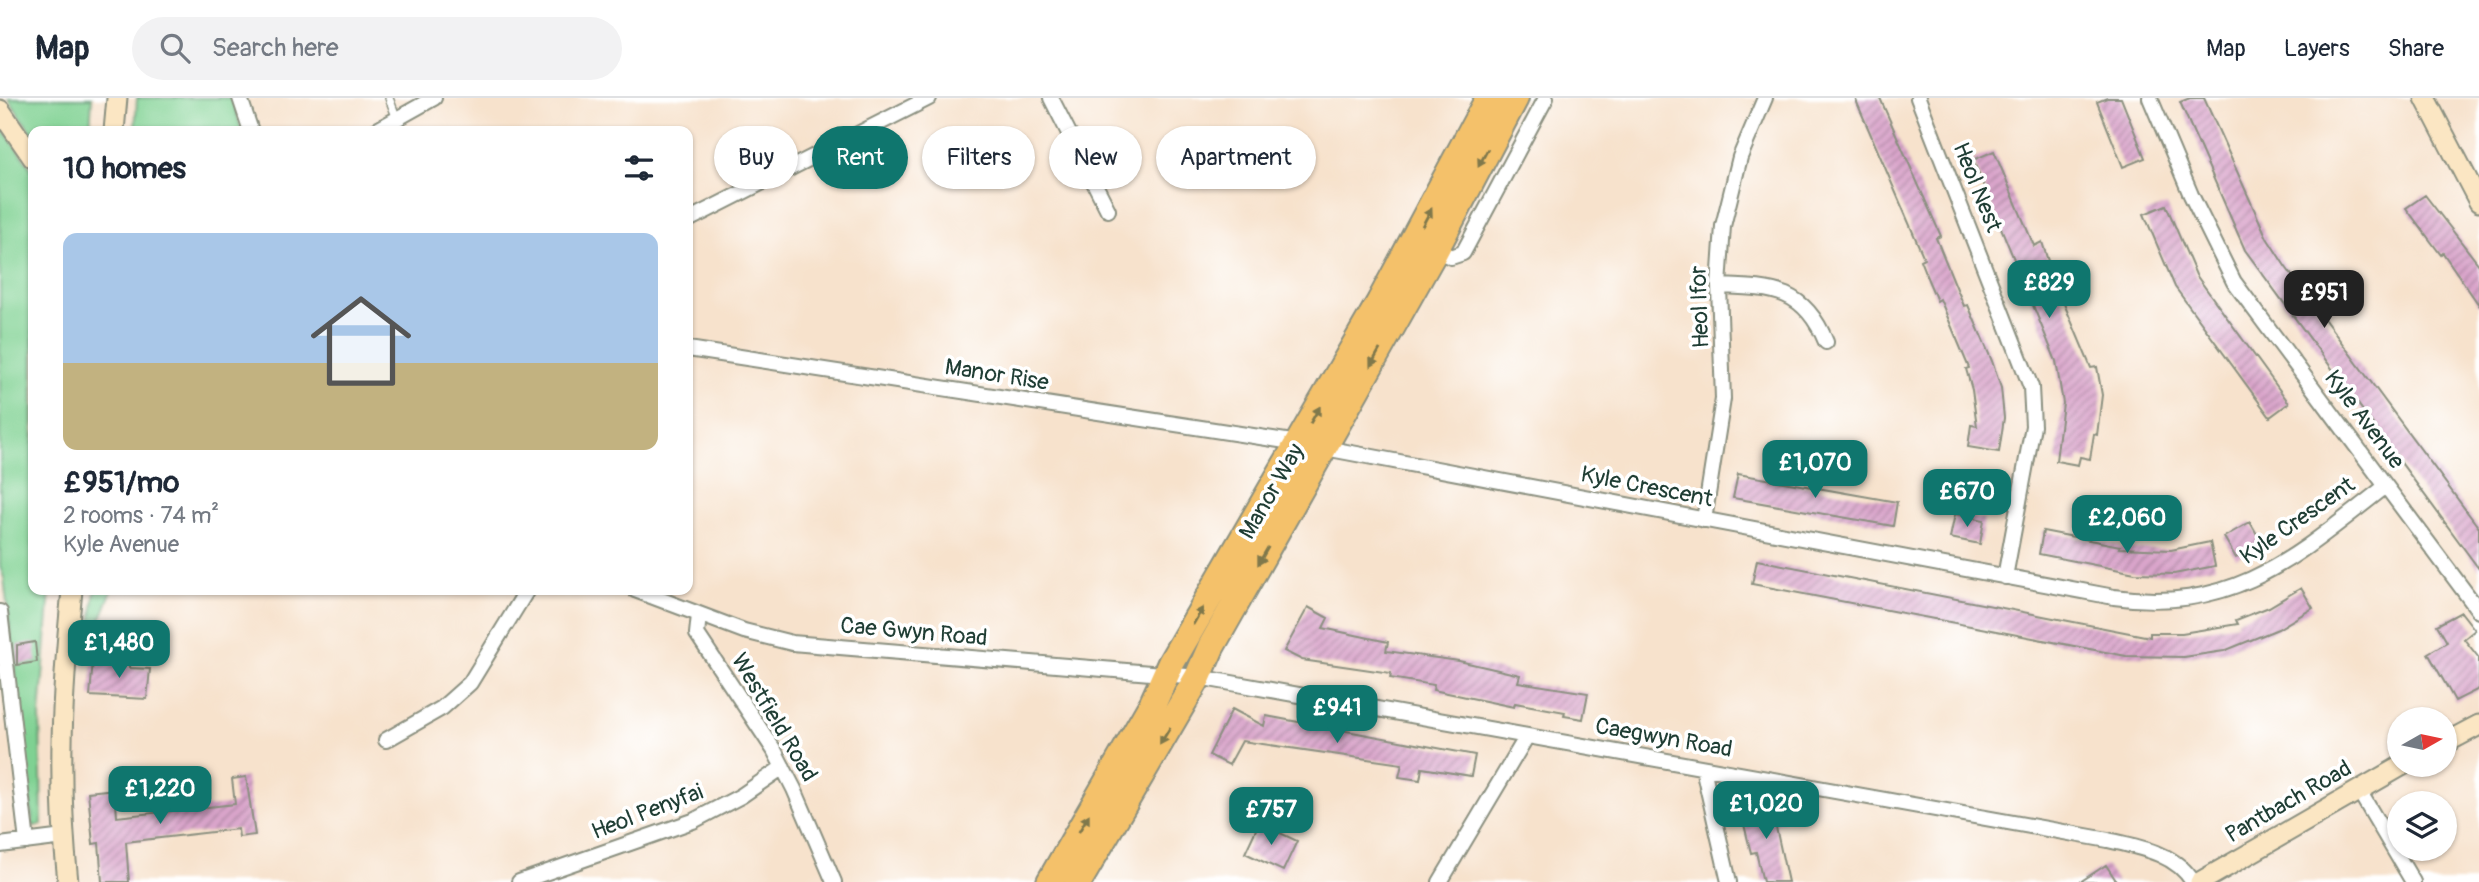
<!DOCTYPE html>
<html lang="en">
<head>
<meta charset="utf-8">
<style>
  body { margin:0; font-family:Pangolin,sans-serif; background:#f2f2f3; color:#1f2937; height:100vh; display:flex; flex-direction:column; font-size:26px; white-space:nowrap }
  * { box-sizing:border-box; margin:0 }
  p { font-size:23px; color:#747a83 }
  .icon { flex:none; width:38px; height:38px; fill:none; stroke:currentColor; stroke-width:2; stroke-linecap:round; stroke-linejoin:round }
  .map { position:relative; flex:1; overflow:hidden }
  .panel { position:absolute; left:28px; top:28px; width:665px; height:469px; display:flex; flex-direction:column; background:#fff; border-radius:14px; box-shadow:0 2px 5px #0004 }
  .panel>* { flex:none }
  .top-card { position:absolute; left:714px; top:28px; width:665px; height:63px; display:flex; gap:14px }
  .needle { width:46px; rotate:81deg }
  .controls { position:absolute; left:2387px; top:609px; display:grid; gap:14px }
  .controls a { display:grid; place-items:center; width:70px; height:70px; border-radius:50%; background:#fff; box-shadow:0 2px 5px #0004; font-size:35px }
  .price { position:absolute; translate:-50% -60px; padding:0 16px; border-radius:14px; background:#0f766e; color:#fff; font-size:23px; line-height:46px; filter:drop-shadow(0 2px 4px #0008) }
  .price::after { content:''; position:absolute; left:50%; top:42px; width:21px; height:16px; margin-left:-10px; background:inherit; clip-path:polygon(0 0,100% 0,50% 100%) }
  .price.active { background:#222; color:#fff }
  ul { padding:0; list-style:none }
  li { display:grid; align-content:center; gap:14px; height:371px; padding:0 35px }
  li span { display:grid; place-items:center; height:217px; border-radius:14px; color:#555 }
  li>.icon { margin-inline-start:auto }
  span .icon { width:126px; height:126px; fill:#fffc; stroke-width:1 }
  li b { font-size:30px }
  h2 { display:flex; justify-content:space-between; align-items:center; height:84px; padding:0 35px; font-size:30px }
  .pill { padding:0 24px; border-radius:32px; background:#fff; box-shadow:0 2px 5px #0004; font-size:24px; line-height:63px }
  .pill.active { background:#0f766e; color:#fff }
  header { display:flex; align-items:center; gap:42px; box-sizing:border-box; height:98px; padding:0 35px; background:#fff; border-bottom:2px solid #e0e1e3 }
  header strong { font-size:33px }
  nav { display:flex; gap:38px; margin-inline-start:auto; font-size:24px }
  .search { width:490px; height:63px; background:#f2f2f3; display:flex; align-items:center; gap:18px; box-sizing:border-box; padding:0 24px; border-radius:38px; color:#747a83; font-size:26px }
  .map>svg:first-child { display:block }
  .park { fill:#7fd192; stroke:#4f8763; stroke-width:2 }
  .building { fill:url(#building-hatch) }
  .lines { fill:none; stroke-linecap:round; stroke-linejoin:round }
  .lane-casing { stroke:#8b9080; stroke-width:10 }
  .street-casing { stroke:#8b9080; stroke-width:18 }
  .secondary-casing { stroke:#8b9080; stroke-width:23 }
  .highway-casing { stroke:#8b9080; stroke-width:30 }
  .lane { stroke:#fff; stroke-width:7 }
  .street { stroke:#fff; stroke-width:14 }
  .secondary { stroke:#fbe6c3; stroke-width:19 }
  .highway { stroke:#f4c16a; stroke-width:26 }
  .oneway { fill:#7f784c }
  .labels { text-anchor:middle; stroke-width:7; stroke-linejoin:round; paint-order:stroke }
  .street-label { font-size:23px; fill:#1f3d34; stroke:#fff }
</style>
</head>
<body>
<header>
<strong>Map</strong>
<div class="search"><svg class="icon" aria-label="search" viewBox="0 0 24 24"><circle cx="10" cy="10" r="6"/><path d="M15 15l6 6"/></svg>Search here</div>
<nav><a>Map</a><a>Layers</a><a>Share</a></nav>
</header>
<div class="map">
<svg width="2479" height="784" viewBox="0 0 2479 784">
  <defs>
    <pattern id="building-hatch" width="6" height="6" patternUnits="userSpaceOnUse" patternTransform="scale(1.75)"><rect width="6" height="6" fill="#daa5cb"/><path d="M-1 1l2-2M0 6l6-6M5 7l2-2" fill="none" stroke="#b088a6"/></pattern>
  </defs>
  <rect width="100%" height="100%" fill="#fff"/>
  <filter id="ink" filterUnits="userSpaceOnUse"><feTurbulence type="fractalNoise" baseFrequency=".0143" numOctaves="2"/><feDisplacementMap in="SourceGraphic" scale="14" xChannelSelector="R" yChannelSelector="G"/><feConvolveMatrix kernelMatrix="1 2 1 2 8 2 1 2 1" color-interpolation-filters="sRGB"/></filter>
  <filter id="wash" filterUnits="userSpaceOnUse"><feTurbulence type="fractalNoise" baseFrequency=".00686" numOctaves="4" result="noise"/><feDisplacementMap in="SourceGraphic" scale="28" xChannelSelector="R" yChannelSelector="G"/><feGaussianBlur stdDeviation="1.57" result="paint"/><feColorMatrix in="noise" values="0 0 0 0 0 0 0 0 0 0 0 0 0 0 0 0 0 1.4 0 .05"/><feComposite in="paint" operator="in"/></filter>
  <g filter="url(#wash)">
    <rect width="100%" height="100%" fill="#f7e2cc"/>
    <!-- park -->
    <path class="park" d="M 8,0 L 92,0 L 90,33 L 33,33 L 33,37 Z
      M 137,0 L 232,0 L 242,33 L 135,33 Z
      M 0,27 L 33,73 L 33,492 L 50,492 L 40,617 L 42,727 L 33,728 L 4,480 L 0,469 Z
      M 95,492 L 112,492 L 94,538 L 90,535 Z"/>
    <g id="blocks">
      <!-- building -->
      <path class="building" d="M 1855,0 L 1880,0 L 1941,138 L 1936,140 L 1964,208 L 1968,207 L 1992,263 L 2001,290 L 2004,320 L 1999,354 L 1968,349 L 1971,327 L 1977,328 L 1972,292 L 1966,271 L 1969,270 L 1940,201 L 1937,203 L 1928,182 L 1920,162 L 1924,160 Z
        M 2107,0 L 2121,0 L 2145,60 L 2123,69 L 2097,4 Z
        M 2190,0 L 2204,0 L 2267,140 L 2285,168 L 2479,430 L 2479,471 L 2245,152 L 2180,4 Z
        M 1994,53 L 2034,148 L 2042,144 L 2054,182 L 2091,270 L 2097,269 L 2102,297 L 2097,337 L 2094,336 L 2090,361 L 2080,359 L 2078,367 L 2056,363 L 2063,305 L 2056,263 L 1973,62 Z
        M 2425,97 L 2479,167 L 2479,207 L 2443,155 L 2441,157 L 2406,110 Z
        M 2166,107 L 2196,177 L 2289,305 L 2270,319 L 2175,189 L 2144,116 Z
        M 1738,376 L 1897,404 L 1893,428 L 1733,400 Z
        M 1955,416 L 1984,422 L 1980,446 L 1950,440 Z
        M 2250,424 L 2262,445 L 2236,460 L 2224,439 Z
        M 2043,433 L 2120,448 L 2119,450 L 2171,452 L 2210,444 L 2215,468 L 2174,476 L 2135,475 L 2039,456 Z
        M 1757,462 L 2150,539 L 2150,535 L 2182,535 L 2238,526 L 2236,522 L 2269,509 L 2301,490 L 2313,510 L 2278,531 L 2224,553 L 2184,559 L 2126,558 L 1752,486 Z
        M 1308,509 L 1328,520 L 1323,530 L 1388,544 L 1386,553 L 1459,563 L 1520,577 L 1518,584 L 1588,595 L 1583,621 L 1564,618 L 1565,614 L 1515,605 L 1514,609 L 1433,592 L 1434,587 L 1390,580 L 1391,575 L 1302,562 L 1284,553 Z
        M 2461,514 L 2475,532 L 2464,541 L 2479,560 L 2479,591 L 2455,603 L 2428,555 L 2447,544 L 2437,527 Z
        M 35,544 L 37,564 L 17,567 L 17,547 Z
        M 93,562 L 129,564 L 129,570 L 150,571 L 147,601 L 90,598 Z
        M 1232,611 L 1264,628 L 1266,618 L 1475,657 L 1471,678 L 1422,670 L 1420,682 L 1399,679 L 1402,666 L 1242,643 L 1229,667 L 1209,657 Z
        M 246,679 L 255,737 L 239,739 L 238,731 L 126,744 L 129,784 L 102,784 L 99,745 L 93,746 L 88,694 L 115,691 L 117,719 L 235,706 L 232,681 Z
        M 1779,706 L 1784,723 L 1775,725 L 1788,784 L 1763,784 L 1756,754 L 1751,755 L 1741,714 Z
        M 1259,725 L 1297,743 L 1283,773 L 1245,755 Z
        M 2106,767 L 2117,784 L 2080,784 Z"/>
    </g>
  </g>
  <g filter="url(#ink)">
    <use href="#blocks" fill-opacity="0" stroke="#8b9080" stroke-width="2"/>
    <g class="lines">
      <defs>
        <path id="lane" d="M 389,0 L 397,21"/>
        <path id="street" d="M 240,0 L 251,33
          M 1051,0 L 1108,112
          M 1918,0 L 2031,289 L 2033,328 L 2005,479
          M 2150,0 L 2191,97 L 2234,184 L 2479,513
          M 375,33 L 434,0
          M 688,122 L 929,0
          M 1435,152 L 1451,159 L 1463,155 L 1546,0
          M 1719,188 C 1771,190 1804,189 1826,244
          M 688,251 L 1299,345
          M 1325,350 L 2114,499 C 2236,516 2297,457 2386,388
          M 1704,422 L 1723,301 L 1719,188 L 1723,128 L 1740,59 L 1765,0
          M 635,492 L 744,533 L 792,545 L 1198,579 L 2108,742 C 2139,749 2176,755 2193,784
          M 0,514 L 27,744
          M 699,517 L 697,536 L 774,652 L 794,691 L 834,784
          M 386,642 L 442,610 L 470,585 L 527,492
          M 1703,670 L 1729,784
          M 2358,691 L 2413,784
          M 0,747 L 64,739
          M 519,784 L 693,723 L 741,698 L 783,669
          M 1440,784 L 1527,638"/>
        <path id="secondary" d="M 2425,0 L 2479,104
          M 0,12 L 33,60
          M 114,33 L 117,0
          M 2445,645 L 2479,627
          M 68,784 C 57,682 62,594 72,492
          M 2200,784 L 2403,667"/>
        <path id="highway" d="M 1050,784 L 1153,605 L 1171,565 L 1380,204 L 1489,0
          M 1078,784 L 1198,579 L 1211,549 L 1435,152 L 1515,0"/>
      </defs>
      <!-- lane casing -->
      <use href="#lane" class="lane-casing"/>
      <!-- street casing -->
      <use href="#street" class="street-casing"/>
      <!-- secondary casing -->
      <use href="#secondary" class="secondary-casing"/>
      <!-- highway casing -->
      <use href="#highway" class="highway-casing"/>
      <!-- lane -->
      <use href="#lane" class="lane"/>
      <!-- street -->
      <use href="#street" class="street"/>
      <!-- secondary -->
      <use href="#secondary" class="secondary"/>
      <!-- highway -->
      <use href="#highway" class="highway"/>
    </g>
    <!-- one-way arrows -->
    <defs><path id="oneway-solid" d="M-6-.8H1V-3.2L6.5 0L1 3.2V.8H-6Z" transform="scale(1.75)"/></defs>
    <g class="oneway">
      <use href="#oneway-solid" transform="translate(1483 60) rotate(118)"/>
      <use href="#oneway-solid" transform="translate(1427 119) rotate(-62)"/>
      <use href="#oneway-solid" transform="translate(1375 260) rotate(119)"/>
      <use href="#oneway-solid" transform="translate(1315 317) rotate(-60)"/>
      <use href="#oneway-solid" transform="translate(1263 458) rotate(120)"/>
      <use href="#oneway-solid" transform="translate(1198 518) rotate(-60)"/>
      <use href="#oneway-solid" transform="translate(1165 638) rotate(121)"/>
      <use href="#oneway-solid" transform="translate(1084 725) rotate(-60)"/>
    </g>
  </g>
  <g class="labels">
    <!-- street labels -->
    <g class="street-label">
      <text transform="translate(1978 89) rotate(68)" y="8">Heol Nest</text>
      <text transform="translate(1699 209) rotate(-92)" y="8">Heol Ifor</text>
      <text transform="translate(997 276) rotate(9)" y="8">Manor Rise</text>
      <text transform="translate(2365 321) rotate(53)" y="8">Kyle Avenue</text>
      <text transform="translate(1647 388) rotate(11)" y="8">Kyle Crescent</text>
      <text transform="translate(1271 393) rotate(-60)" y="8">Manor Way</text>
      <text transform="translate(2297 422) rotate(-35)" y="8">Kyle Crescent</text>
      <text transform="translate(914 533) rotate(5)" y="8">Cae Gwyn Road</text>
      <text transform="translate(775 619) rotate(59)" y="8">Westfield Road</text>
      <text transform="translate(1664 639) rotate(10)" y="8">Caegwyn Road</text>
      <text transform="translate(2288 703) rotate(-30)" y="8">Pantbach Road</text>
      <text transform="translate(647 713) rotate(-21)" y="8">Heol Penyfai</text>
    </g>
  </g>
</svg>
<div class="controls">
<a><svg class="needle" viewBox="-14 -14 28 28"><path d="M0-13l5 13h-10z" fill="#e53935"/><path d="M0 13l5-13h-10z" fill="#747a83"/></svg></a>
<a><svg class="icon" aria-label="layers" viewBox="0 0 24 24"><path d="M12 4l9 5-9 5-9-5zM3 14l9 5 9-5"/></svg></a>
</div>
<b class="price" style="left:2049px;top:222px">£829</b>
<b class="price active" style="left:2324px;top:232px">£951</b>
<b class="price" style="left:1815px;top:402px">£1,070</b>
<b class="price" style="left:1967px;top:431px">£670</b>
<b class="price" style="left:2127px;top:457px">£2,060</b>
<b class="price" style="left:119px;top:582px">£1,480</b>
<b class="price" style="left:1337px;top:647px">£941</b>
<b class="price" style="left:160px;top:728px">£1,220</b>
<b class="price" style="left:1766px;top:743px">£1,020</b>
<b class="price" style="left:1271px;top:749px">£757</b>
<div class="top-card">
<a class="pill">Buy</a>
<a class="pill active">Rent</a>
<a class="pill">Filters</a>
<a class="pill">New</a>
<a class="pill">Apartment</a>
</div>
<section class="panel">
<h2>10 homes<svg class="icon" aria-label="filters" viewBox="0 0 24 24"><path d="M4 7h16M4 17h16"/><circle cx="9" cy="7" r="2"/><circle cx="15" cy="17" r="2"/></svg></h2>
<ul>
<li><span style="background:linear-gradient(#a9c7e8 60%,#c2b280 0)"><svg class="icon" aria-label="home" viewBox="0 0 24 24"><path d="M3 11l9-7 9 7M6 9v11h12V9"/></svg></span><div><b>£951/mo</b><p>2 rooms · 74 m²</p><p>Kyle Avenue</p></div></li>
</ul>
</section>
</div>
</body>
</html>
